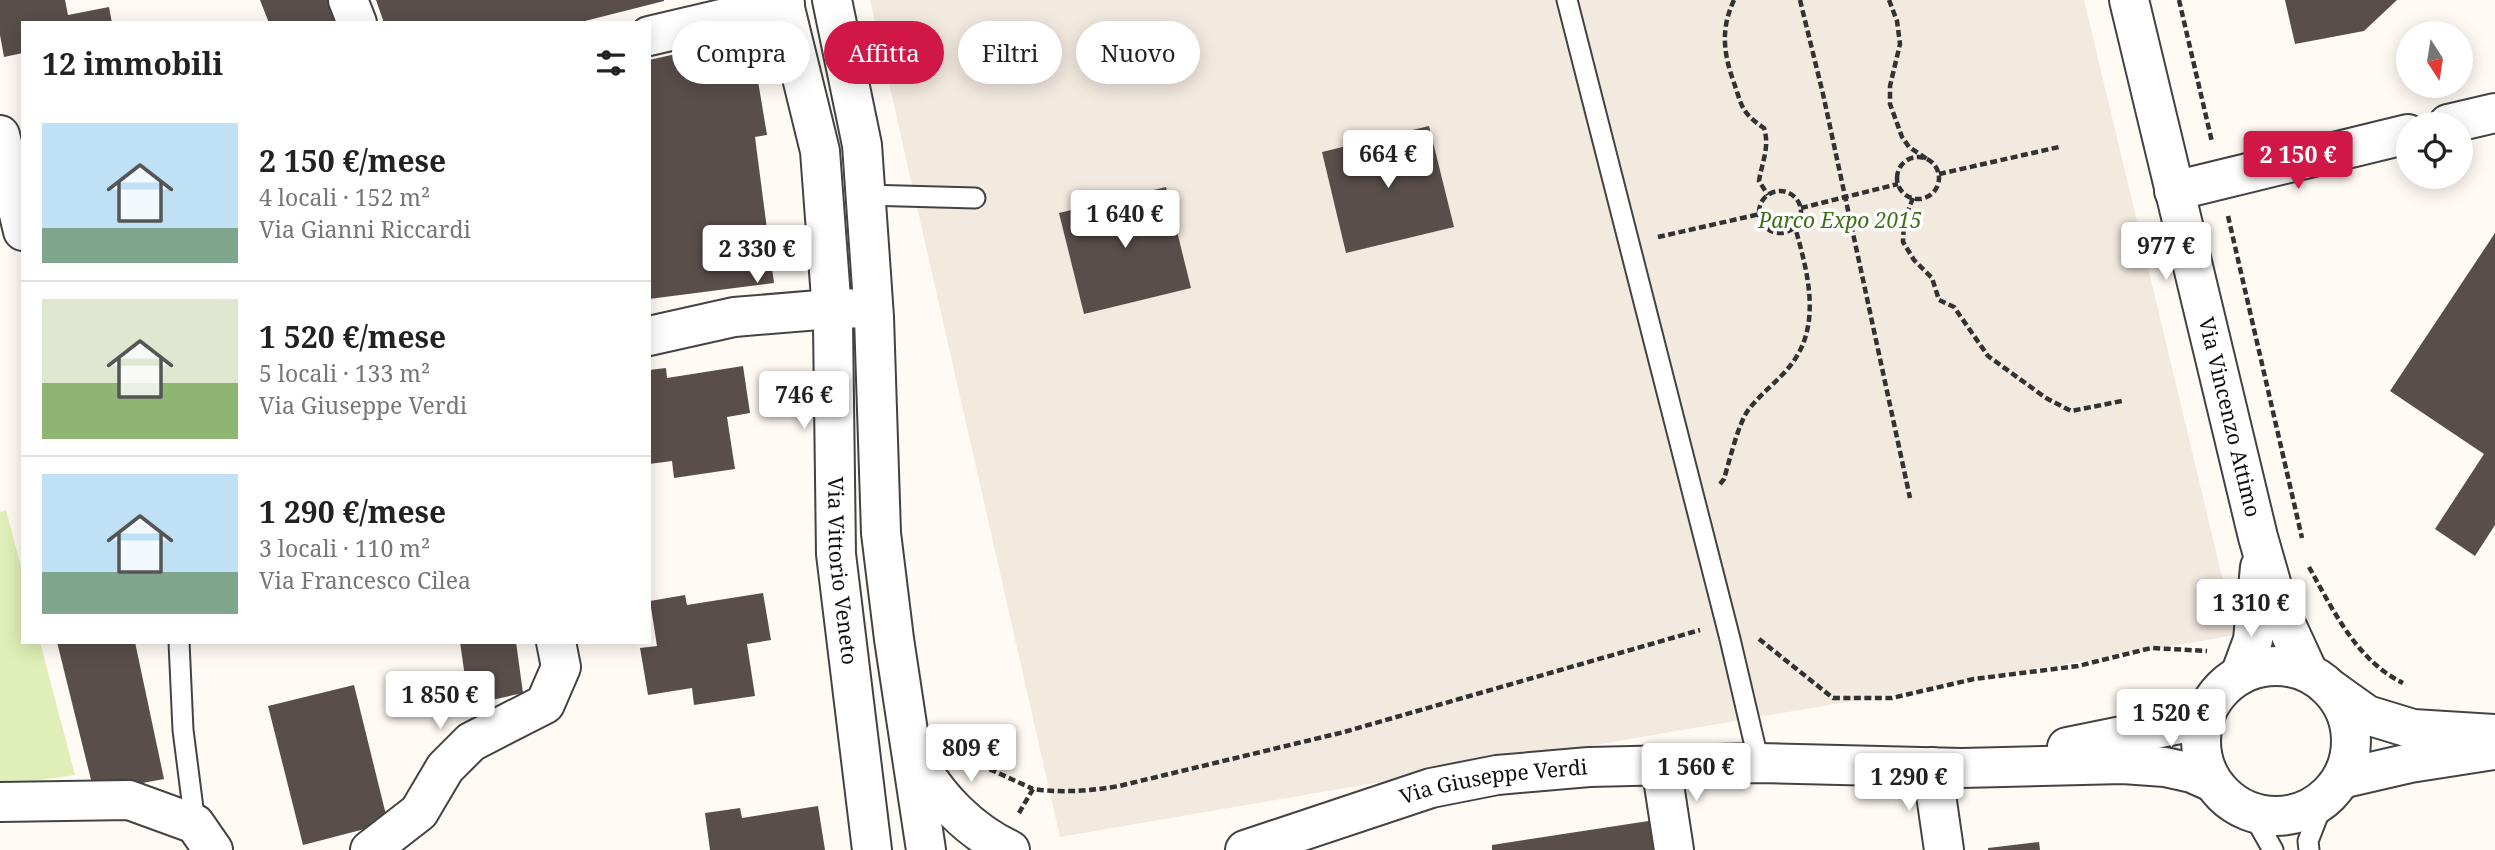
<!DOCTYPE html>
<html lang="it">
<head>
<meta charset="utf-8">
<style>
  body { margin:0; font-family:"Noto Serif",serif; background:#f2f2f2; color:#222; height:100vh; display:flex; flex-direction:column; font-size:26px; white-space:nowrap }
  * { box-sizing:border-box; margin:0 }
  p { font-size:23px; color:#767676 }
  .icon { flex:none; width:38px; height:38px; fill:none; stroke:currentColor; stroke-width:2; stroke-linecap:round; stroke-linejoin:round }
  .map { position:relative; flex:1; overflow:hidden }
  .panel { position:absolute; left:21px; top:21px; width:630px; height:623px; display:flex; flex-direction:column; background:#fff; border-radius:0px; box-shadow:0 4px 18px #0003 }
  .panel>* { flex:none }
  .hud { position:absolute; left:672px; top:21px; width:665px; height:63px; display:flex; gap:14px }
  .needle { width:46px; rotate:168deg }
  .fabs { position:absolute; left:2396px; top:21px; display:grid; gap:14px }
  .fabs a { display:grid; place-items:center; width:77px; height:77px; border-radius:50%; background:#fff; box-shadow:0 4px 18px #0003; font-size:35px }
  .price { position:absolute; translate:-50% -60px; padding:0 16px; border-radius:7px; background:#fff; color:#222; font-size:23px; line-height:46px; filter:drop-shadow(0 2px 4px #0008) }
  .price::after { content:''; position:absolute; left:50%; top:42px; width:21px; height:16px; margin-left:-10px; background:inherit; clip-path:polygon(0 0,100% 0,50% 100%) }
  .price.selected { background:#d11746; color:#fff }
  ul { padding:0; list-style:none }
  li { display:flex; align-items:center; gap:21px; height:175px; padding:0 21px }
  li+li { border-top:2px solid #e0e0e0 }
  li span { display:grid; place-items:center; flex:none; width:196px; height:140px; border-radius:0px; color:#555 }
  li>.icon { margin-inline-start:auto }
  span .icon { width:84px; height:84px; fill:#fffc; stroke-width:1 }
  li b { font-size:30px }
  h2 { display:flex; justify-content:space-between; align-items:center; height:84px; padding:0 21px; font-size:30px }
  .chip { padding:0 24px; border-radius:32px; background:#fff; box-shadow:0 4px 18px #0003; font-size:24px; line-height:63px }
  .chip.selected { background:#d11746; color:#fff }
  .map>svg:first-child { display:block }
  .green { fill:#e0efb7 }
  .plaza { fill:#f2e9df }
  .building { fill:#5a4e4b }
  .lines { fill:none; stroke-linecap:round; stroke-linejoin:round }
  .service-casing { stroke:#434343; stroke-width:23 }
  .minor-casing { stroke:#434343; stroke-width:42 }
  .tertiary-casing { stroke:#434343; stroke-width:42 }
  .path { stroke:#323232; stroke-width:4.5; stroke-dasharray:7 3.5; stroke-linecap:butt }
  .service { stroke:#fff; stroke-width:19 }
  .minor { stroke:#fff; stroke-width:38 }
  .tertiary { stroke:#fff; stroke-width:38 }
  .labels { text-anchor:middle; stroke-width:7; stroke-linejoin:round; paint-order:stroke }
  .park-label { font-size:21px; font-style:italic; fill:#3c7018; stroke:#fff }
  .street-label { font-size:21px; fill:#101010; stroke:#fff }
</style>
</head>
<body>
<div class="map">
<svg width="2495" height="850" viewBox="0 0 2495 850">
  <rect width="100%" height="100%" fill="#fffaf3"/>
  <!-- green -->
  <path class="green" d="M 6,510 L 23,575 L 23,642 L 40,642 L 75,775 L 0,786 L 0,512 Z"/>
  <!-- plaza -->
  <path class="plaza" d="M 870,0 L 2084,0 L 2236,635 L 1060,837 Z"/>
  <!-- building -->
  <path class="building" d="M 0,0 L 65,0 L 68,15 L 109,7 L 112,23 L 23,23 L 23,53 L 4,57 L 0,35 Z
    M 260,0 L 329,0 L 338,23 L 269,23 Z
    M 376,0 L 664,0 L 664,1 L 577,23 L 384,23 Z
    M 2285,0 L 2397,0 L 2364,31 L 2295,44 Z
    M 730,42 L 738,78 L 757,75 L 767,135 L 755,137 L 774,283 L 649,299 L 649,60 Z
    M 1429,126 L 1454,227 L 1346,253 L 1322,152 Z
    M 1166,187 L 1191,288 L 1084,314 L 1059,213 Z
    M 2495,233 L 2495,525 L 2475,556 L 2435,529 L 2484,454 L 2390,391 Z
    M 743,366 L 750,413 L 727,417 L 735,469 L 674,478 L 672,461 L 649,464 L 649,370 L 666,368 L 667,378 Z
    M 763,593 L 771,640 L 747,644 L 755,696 L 694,705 L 692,688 L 648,695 L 640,648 L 657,646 L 650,601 L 685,595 L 687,605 Z
    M 57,642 L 135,642 L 164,779 L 94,792 Z
    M 460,642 L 516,642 L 523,693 L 469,705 Z
    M 354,685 L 388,823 L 303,845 L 268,706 Z
    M 818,806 L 825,850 L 710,850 L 705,813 L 740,808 L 742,818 Z
    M 1655,820 L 1659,850 L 1492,850 L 1492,845 Z
    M 2039,842 L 2040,850 L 1988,850 L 1988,848 Z"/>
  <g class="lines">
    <defs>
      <path id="service" d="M 1567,0 L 1730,639 L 1759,763
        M 865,195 L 975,198
        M 179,642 L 183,730 L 195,824
        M 2252,813 L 2273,850
        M 2309,850 L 2308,841 L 2324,800"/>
      <g id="minor">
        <path d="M 348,0 L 357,23"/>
        <path id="s1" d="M 2129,0 L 2258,537 L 2278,607 L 2308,672"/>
        <path d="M 649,36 L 785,4"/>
        <path d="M 2448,124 L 2495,113"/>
        <path d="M 0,135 L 23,231"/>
        <path d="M 2174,191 L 2408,134"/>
        <path d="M 649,336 L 734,317 L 831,309 L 873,308"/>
        <path d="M 2240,675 L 2253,640 L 2260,567"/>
        <path d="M 1661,765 L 1674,850"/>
        <path d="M 1932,767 L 1944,850"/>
        <path d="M 0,802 L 129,800 L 195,824 L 213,850"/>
        <path d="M 370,850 L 419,812 L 445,768 L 471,742 L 545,704 L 561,667 L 556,642"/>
      </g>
      <g id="tertiary">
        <path id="s2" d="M 783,0 L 820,151 L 833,325 L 836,554 L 872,850"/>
        <path d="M 832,0 L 862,145 L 874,317 L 881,533 L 894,639 L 926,850"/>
        <circle cx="2276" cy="741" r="75"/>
        <path d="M 2332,690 L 2367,715 L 2413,729 L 2495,734"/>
        <path d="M 2067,747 L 2205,719"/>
        <path d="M 916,758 C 936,797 971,832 1010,850"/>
        <path d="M 2345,778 L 2410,763 L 2494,750"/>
        <path id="s3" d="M 1245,850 L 1431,788 L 1497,775 L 1589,767 L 1759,763 L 1962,768 L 2123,764 L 2165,767 L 2192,773 L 2210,781"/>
      </g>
    </defs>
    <!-- service casing -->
    <use href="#service" class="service-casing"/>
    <!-- minor casing -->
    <use href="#minor" class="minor-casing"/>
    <!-- tertiary casing -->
    <use href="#tertiary" class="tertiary-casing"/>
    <!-- path -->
    <path class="path" d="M 1734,0 C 1721,28 1723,51 1733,80 C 1742,105 1740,112 1764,128 C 1770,147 1762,162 1759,181 L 1768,195
      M 1800,0 L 1823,94 L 1910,498
      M 1889,0 L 1897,21 L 1900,44 L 1890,86 L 1890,104 L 1902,137 L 1909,147 L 1927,159
      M 2179,0 L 2212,142
      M1897 178a21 21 0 1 1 42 0a21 21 0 1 1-42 0Z
      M 1939,174 L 2059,147
      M1759 212a21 21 0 1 1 42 0a21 21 0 1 1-42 0Z
      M 1913,198 L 1904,221 L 1903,242 L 1914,260 L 1932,278 L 1939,300 L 1954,307 L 1988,356 L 2046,398 L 2071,411 L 2122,401
      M 1801,208 L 1898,184
      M 2228,216 L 2302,538
      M 1658,237 L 1760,214
      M 1720,484 L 1724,479 C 1729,462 1739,421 1749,409 C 1762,392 1781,379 1793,362 C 1822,322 1807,270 1795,227
      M 2309,567 C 2333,610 2357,661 2403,683
      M 1759,639 L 1833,698 L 1892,698 L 1974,679 L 2078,666 L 2151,648 L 2207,651
      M 961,756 L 1033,789
      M 1019,813 L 1033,789 C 1063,793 1090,791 1119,786 L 1344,732 L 1700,630"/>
    <!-- service -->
    <use href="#service" class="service"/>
    <!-- minor -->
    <use href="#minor" class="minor"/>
    <!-- tertiary -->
    <use href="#tertiary" class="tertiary"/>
  </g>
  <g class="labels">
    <!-- park labels -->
    <g class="park-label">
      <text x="1840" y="228">Parco Expo 2015</text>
    </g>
    <!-- street labels -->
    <g class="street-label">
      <text dy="7" stroke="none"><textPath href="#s1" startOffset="429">Via Vincenzo Attimo</textPath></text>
      <text dy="7" stroke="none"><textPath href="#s2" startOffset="576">Via Vittorio Veneto</textPath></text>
      <text dy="7" stroke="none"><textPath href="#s3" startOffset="259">Via Giuseppe Verdi</textPath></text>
    </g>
  </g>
</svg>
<div class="fabs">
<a><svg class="needle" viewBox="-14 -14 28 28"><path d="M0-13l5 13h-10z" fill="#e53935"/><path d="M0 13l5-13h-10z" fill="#767676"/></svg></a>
<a><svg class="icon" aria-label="locate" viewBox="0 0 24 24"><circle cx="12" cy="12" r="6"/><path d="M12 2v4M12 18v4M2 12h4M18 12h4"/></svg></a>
</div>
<b class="price" style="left:1388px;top:190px">664 €</b>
<b class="price selected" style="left:2298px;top:191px">2 150 €</b>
<b class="price" style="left:1125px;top:250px">1 640 €</b>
<b class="price" style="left:2166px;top:282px">977 €</b>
<b class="price" style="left:757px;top:285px">2 330 €</b>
<b class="price" style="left:804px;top:431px">746 €</b>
<b class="price" style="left:2251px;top:639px">1 310 €</b>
<b class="price" style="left:440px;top:731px">1 850 €</b>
<b class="price" style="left:2171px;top:749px">1 520 €</b>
<b class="price" style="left:971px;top:784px">809 €</b>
<b class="price" style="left:1696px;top:803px">1 560 €</b>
<b class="price" style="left:1909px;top:813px">1 290 €</b>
<div class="hud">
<a class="chip">Compra</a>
<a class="chip selected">Affitta</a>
<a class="chip">Filtri</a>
<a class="chip">Nuovo</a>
</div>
<section class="panel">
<h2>12 immobili<svg class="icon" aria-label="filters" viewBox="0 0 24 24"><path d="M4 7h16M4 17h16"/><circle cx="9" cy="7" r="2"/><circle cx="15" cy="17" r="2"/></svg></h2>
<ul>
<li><span style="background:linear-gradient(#bfe0f5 75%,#7fa58c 0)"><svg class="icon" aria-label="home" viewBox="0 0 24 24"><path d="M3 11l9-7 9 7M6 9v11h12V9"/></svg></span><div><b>2 150 €/mese</b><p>4 locali · 152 m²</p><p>Via Gianni Riccardi</p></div></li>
<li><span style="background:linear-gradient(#dfe7d0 60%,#8fb573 0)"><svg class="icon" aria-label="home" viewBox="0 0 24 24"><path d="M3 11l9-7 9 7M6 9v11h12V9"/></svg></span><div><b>1 520 €/mese</b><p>5 locali · 133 m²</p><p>Via Giuseppe Verdi</p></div></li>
<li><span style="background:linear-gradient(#bfe0f5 70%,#7fa58c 0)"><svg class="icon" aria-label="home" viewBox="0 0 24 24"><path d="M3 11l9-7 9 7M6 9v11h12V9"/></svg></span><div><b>1 290 €/mese</b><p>3 locali · 110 m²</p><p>Via Francesco Cilea</p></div></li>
</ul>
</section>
</div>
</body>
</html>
